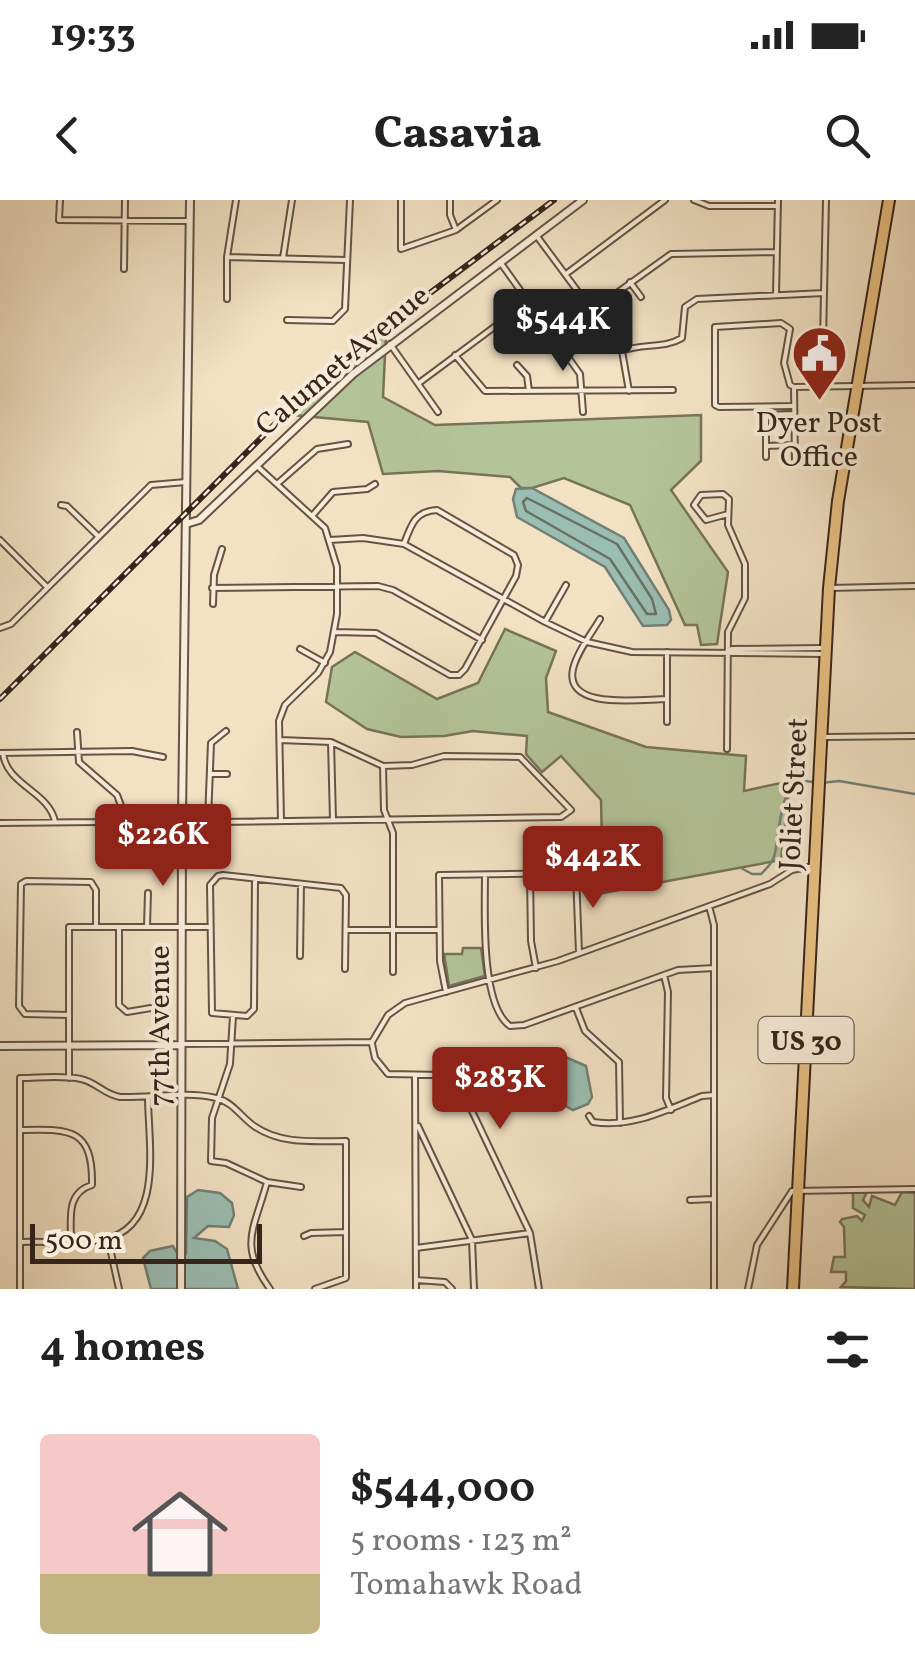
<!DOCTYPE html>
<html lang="en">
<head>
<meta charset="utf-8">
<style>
  body { margin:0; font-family:Vollkorn,serif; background:#f6f6f6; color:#222; height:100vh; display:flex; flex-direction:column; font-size:38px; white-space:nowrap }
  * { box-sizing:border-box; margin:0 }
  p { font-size:32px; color:#767676 }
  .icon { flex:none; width:55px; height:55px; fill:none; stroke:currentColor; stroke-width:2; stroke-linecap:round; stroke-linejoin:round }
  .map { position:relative; height:1089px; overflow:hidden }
  .drawer { display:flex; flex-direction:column; background:#fff; flex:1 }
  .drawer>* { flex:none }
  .scale { position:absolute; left:30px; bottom:25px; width:232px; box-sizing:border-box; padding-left:10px; border:5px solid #37241a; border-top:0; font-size:28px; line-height:35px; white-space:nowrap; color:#37241a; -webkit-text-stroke:8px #f7ecd8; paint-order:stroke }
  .price { position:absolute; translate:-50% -85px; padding:0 22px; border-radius:10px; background:#8f2418; color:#fff; font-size:32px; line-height:65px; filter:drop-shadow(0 2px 5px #0008) }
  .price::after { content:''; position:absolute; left:50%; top:60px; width:30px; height:22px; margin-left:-15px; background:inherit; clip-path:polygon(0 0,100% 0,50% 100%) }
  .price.active { background:#222; color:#fff }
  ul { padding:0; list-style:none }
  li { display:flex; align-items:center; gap:30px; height:250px; padding:0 40px }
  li+li { border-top:2px solid #e0e0e0 }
  li span { display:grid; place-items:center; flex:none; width:280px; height:200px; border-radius:10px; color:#555 }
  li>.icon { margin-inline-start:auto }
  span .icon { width:120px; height:120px; fill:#fffc; stroke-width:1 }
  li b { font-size:42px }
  h2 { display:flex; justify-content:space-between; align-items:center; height:120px; padding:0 40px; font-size:42px }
  .status { display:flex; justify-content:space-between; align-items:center; height:70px; padding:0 50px; background:#fff; direction:ltr }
  .status svg { height:28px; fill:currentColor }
  header { display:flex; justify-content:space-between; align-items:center; height:130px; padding:0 40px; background:#fff; font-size:45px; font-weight:800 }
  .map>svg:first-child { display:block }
  .green { fill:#b4c499; stroke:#76745a; stroke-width:2.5 }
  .water { fill:#9bbeb3; stroke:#738076; stroke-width:2.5 }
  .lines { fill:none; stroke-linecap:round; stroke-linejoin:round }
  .shore { stroke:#697166; stroke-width:2.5 }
  .stream { stroke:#738076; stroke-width:2.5 }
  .minor-casing { stroke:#665344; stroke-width:8 }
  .tertiary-casing { stroke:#665344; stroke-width:10 }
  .primary-casing { stroke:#37241a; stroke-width:14 }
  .minor { stroke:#f7ecd8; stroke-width:4 }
  .tertiary { stroke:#f7ecd8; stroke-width:6 }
  .primary { stroke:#e9c082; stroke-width:10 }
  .rail-casing { stroke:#37241a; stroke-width:6 }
  .rail { stroke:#f7ecd8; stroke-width:2.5; stroke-dasharray:8; stroke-linecap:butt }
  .labels { text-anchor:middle; stroke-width:8; stroke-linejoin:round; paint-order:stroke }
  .shield { fill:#f7ecd8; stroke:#716053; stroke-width:2.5 }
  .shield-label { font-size:28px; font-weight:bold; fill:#37241a }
  .street-label { font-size:30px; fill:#37241a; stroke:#f7ecd8 }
  .poi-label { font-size:30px; fill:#37241a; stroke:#f7ecd8 }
</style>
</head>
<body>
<div class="status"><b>19:33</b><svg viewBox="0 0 49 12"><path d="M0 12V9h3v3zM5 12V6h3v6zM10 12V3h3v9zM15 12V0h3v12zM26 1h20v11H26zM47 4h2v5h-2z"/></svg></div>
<header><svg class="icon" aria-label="back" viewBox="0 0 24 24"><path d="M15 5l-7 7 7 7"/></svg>Casavia<svg class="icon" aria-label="search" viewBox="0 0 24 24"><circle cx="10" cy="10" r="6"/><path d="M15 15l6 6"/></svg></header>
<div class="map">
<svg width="915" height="1089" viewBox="0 0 915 1089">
  <rect width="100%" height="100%" fill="#f2e1c3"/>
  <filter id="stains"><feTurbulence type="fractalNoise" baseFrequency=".002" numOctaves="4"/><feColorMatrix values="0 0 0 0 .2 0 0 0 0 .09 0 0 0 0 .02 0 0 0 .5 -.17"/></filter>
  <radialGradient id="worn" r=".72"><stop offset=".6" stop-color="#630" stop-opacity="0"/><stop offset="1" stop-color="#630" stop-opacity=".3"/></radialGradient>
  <!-- green -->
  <path class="green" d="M 386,134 L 383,197 L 435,225 L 701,215 L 701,261 L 671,290 L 728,372 L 717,444 L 701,445 L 697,425 L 685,425 L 630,305 L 564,278 L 532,288 L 521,288 L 510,277 L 438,271 L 383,274 L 368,222 L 292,215 Z
    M 505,429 L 556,451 L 546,478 L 548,512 L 646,547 L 746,556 L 744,591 L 790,581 L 781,660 L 603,693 L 601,600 L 561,556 L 542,572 L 526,554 L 527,536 L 473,531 L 444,536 L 401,537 L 367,529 L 326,502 L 332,467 L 355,452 L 437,499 L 478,483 Z
    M 463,748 L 481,748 L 485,776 L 449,786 L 444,754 L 462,754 Z
    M 853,992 L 867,992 L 863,1000 L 869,1007 L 872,996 L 895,1005 L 902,992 L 915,993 L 915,1089 L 841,1087 L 846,1081 L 846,1072 L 831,1072 L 834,1057 L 845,1057 L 844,1027 L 840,1022 L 842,1019 L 857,1016 L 862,1021 L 865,1015 L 853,1008 Z"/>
  <!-- water -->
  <path class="water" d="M 532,288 L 624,338 L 669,410 L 671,420 L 667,425 L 643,426 L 605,367 L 517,317 L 513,299 L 516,289 Z
    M 563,856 L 586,866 L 592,897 L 588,904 L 573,910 L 564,905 Z
    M 198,990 L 220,993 L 232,1003 L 234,1015 L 229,1027 L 208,1026 L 194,1038 L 215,1041 L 227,1049 L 238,1089 L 151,1089 L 143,1058 L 150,1051 L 173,1046 L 178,1055 L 186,1054 L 187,997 Z"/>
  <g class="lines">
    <!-- shore -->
    <path class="shore" d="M 527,298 L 617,344 L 652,399 L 656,414 L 647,414 L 610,359 L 526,311 L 523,302 Z"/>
    <!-- stream -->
    <path class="stream" d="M 821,583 L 839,581 L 915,594
      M 741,668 L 752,674 L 761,674 C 767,668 774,661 775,653 C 780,629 779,598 797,580 L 813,582"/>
    <defs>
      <path id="minor" d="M 60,0 L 59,20 L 190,21
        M 401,0 L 401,49 L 456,30 L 497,0
        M 450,0 L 450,15 L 456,30
        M 694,0 L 709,6 L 778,6
        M 536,35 L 622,151 L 629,191
        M 227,57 L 346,60
        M 283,58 L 292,0
        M 500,62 L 580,174 L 583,212
        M 124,69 L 125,0
        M 566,74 L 665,0
        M 630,82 L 641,97
        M 776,95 L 778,0
        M 227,99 L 227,57 L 236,0
        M 593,110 L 671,54 L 777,52
        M 287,120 L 333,121 L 345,109 L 350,0
        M 390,144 L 438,212
        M 622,151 C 642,143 664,149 682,138 L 685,107 L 697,99 L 824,93
        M 455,155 L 485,191 L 673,190
        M 517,165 L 527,176 L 529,191
        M 419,183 L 529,101
        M 822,186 L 826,0
        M 795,187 L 915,185
        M 792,206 L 719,207 L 715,205 L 715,127 L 781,123 L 790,129 L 784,163 L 790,185 L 794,187 L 795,263
        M 766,246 L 794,245
        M 766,257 L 766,215 L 793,214
        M 258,267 L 325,328 L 337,367 L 337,414 L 330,452 L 318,473 L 285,505 L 279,521 L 281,621
        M 277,284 L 317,249 L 348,244
        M 61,305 L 67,306 L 98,336
        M 312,316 L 333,292 L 367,289 L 375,284
        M 0,340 L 46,386
        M 330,340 L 363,338 L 404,344 L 545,422 L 587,442 L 632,452 L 825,454
        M 212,388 L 378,386 L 393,390 L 482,440
        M 830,388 L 915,386
        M 213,404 L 214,375 L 222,349
        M 600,419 C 591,434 577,452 573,469 C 564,511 641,499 667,499
        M 545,422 L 566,385
        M 0,428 L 11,424 L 151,285 L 186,282
        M 335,432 L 376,433 L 450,475 L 459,475 L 465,469 L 516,376 L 518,365 L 514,355 L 437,310 C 415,311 411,325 404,344
        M 300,449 L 325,463
        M 667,452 L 667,522
        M 727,452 L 732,449 L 822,448
        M 77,532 L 79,562 L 117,595 L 125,616
        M 825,537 L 915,536
        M 331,542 L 333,620
        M 727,549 L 728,432 L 745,398 L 745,364 L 728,325 L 729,299 L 723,294 L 701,295 L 694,305 L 706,320 L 728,314
        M 0,553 L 132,551 L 163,557
        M 3,553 C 6,585 50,592 55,622
        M 383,566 L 384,610 L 393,633 L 393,772
        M 210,574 L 227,574
        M 208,620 L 211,543 L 226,531
        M 0,623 L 100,622 L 136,615 L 198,616 L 214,622 L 561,617 L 571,610 L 520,557 L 444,556 L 412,565 L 383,566 L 331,542 L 280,540
        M 530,674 L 531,741 L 536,768
        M 485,675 C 485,709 480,805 510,826 L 524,825 L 678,770 L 714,768
        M 255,679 L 254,809 L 247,816 L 212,813 L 210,685 L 218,676 L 223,675 L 341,688 L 346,695 L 345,769
        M 709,706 L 714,725 L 714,1089
        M 147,726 L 148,693
        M 119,727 L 119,805 L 127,812 L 151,808
        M 348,730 L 439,730
        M 300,756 L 301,684
        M 664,775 L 668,792 L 666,898 L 671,910
        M 446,792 L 440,761 L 439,675 L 576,673 L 579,753
        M 576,808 L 585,831 L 619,862 L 620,923
        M 69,815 L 25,814 L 19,806 L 21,684 L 26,681 L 91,682 L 96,690 L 96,727
        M 233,816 L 230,864 L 212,918 L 211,961 L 226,963 L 267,982 L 301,987
        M 372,842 L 388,815 L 405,803 L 558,761 L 770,684 L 792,670 L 814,666
        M 182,844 L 372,842
        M 372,844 L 375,858 L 388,874 L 444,875 L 462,890 L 530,1033 L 539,1089
        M 415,876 L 416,1089
        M 69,878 L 69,727 L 208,727
        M 589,916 L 593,922 C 633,928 666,910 702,896 L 714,895
        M 418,926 L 472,1040 L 474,1089
        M 20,930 C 69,929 93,927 92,985 C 66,993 71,1018 71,1041
        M 267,982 C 254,1030 238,1045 270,1089
        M 690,1000 L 713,999
        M 304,1036 L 311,1033 L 346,1032
        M 108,1039 L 119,1089
        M 20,1042 C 47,1041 79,1045 105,1039 C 165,1026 148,942 148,897
        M 416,1048 L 530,1033
        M 416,1080 L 445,1082 L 452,1089
        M 20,1089 L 20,878 C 39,878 62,875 81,879 C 96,882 105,895 120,897 C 150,898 186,891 216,898 C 233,902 240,916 254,926 C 281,945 315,941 346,941 L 346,1078 L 315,1089
        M 748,1089 L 757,1045 L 792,991 L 915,989"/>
      <path id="tertiary" d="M 186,324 L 199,320 L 353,174 L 583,0
        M 0,846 L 181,845
        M 181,1089 L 182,616 L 190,0"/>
      <path id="primary" d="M 793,1089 L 829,388 L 838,301 L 889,0"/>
    </defs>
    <!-- minor casing -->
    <use href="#minor" class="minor-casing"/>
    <!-- tertiary casing -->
    <use href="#tertiary" class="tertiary-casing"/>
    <!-- primary casing -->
    <use href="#primary" class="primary-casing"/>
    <!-- minor -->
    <use href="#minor" class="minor"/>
    <!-- tertiary -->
    <use href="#tertiary" class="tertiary"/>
    <!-- primary -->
    <use href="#primary" class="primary"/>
    <defs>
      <path id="rail" d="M 0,499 L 307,192 L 382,129 L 554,0"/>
    </defs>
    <!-- rail casing -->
    <use href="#rail" class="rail-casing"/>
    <!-- rail -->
    <use href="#rail" class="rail"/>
  </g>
  <!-- icons -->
  <defs>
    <symbol id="civic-pin" viewBox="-11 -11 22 30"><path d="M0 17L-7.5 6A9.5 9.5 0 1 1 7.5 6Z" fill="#8f2418" stroke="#f7ecd8"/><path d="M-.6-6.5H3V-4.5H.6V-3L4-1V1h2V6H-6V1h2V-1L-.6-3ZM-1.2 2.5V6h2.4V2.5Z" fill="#fff"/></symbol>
  </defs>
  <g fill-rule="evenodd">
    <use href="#civic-pin" x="788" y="122" width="63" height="86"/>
  </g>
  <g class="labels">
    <!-- shield labels -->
    <rect class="shield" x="758.5" y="817" width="95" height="46" rx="8"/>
    <g class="shield-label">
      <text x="806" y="850">US 30</text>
    </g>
    <!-- street labels -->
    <g class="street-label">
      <text transform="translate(342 160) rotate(-40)" y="10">Calumet Avenue</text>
      <text transform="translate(793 594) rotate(-87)" y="10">Joliet Street</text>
      <text transform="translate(159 826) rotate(-90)" y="10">77th Avenue</text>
    </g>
    <!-- poi labels -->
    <g class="poi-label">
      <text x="819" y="232">Dyer Post<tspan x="819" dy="34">Office</tspan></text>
    </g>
  </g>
  <rect width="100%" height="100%" filter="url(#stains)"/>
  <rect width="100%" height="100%" fill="url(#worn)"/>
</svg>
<div class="scale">500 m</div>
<b class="price active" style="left:563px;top:174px">$544K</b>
<b class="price" style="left:163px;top:689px">$226K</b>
<b class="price" style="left:593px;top:711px">$442K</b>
<b class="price" style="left:500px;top:932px">$283K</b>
</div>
<section class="drawer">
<h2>4 homes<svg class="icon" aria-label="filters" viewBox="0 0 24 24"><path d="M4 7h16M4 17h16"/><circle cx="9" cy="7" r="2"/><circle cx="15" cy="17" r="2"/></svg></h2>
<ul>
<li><span style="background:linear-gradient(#f6c9c9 70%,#c2b280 0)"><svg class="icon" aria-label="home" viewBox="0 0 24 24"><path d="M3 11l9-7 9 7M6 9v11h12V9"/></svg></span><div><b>$544,000</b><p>5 rooms · 123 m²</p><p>Tomahawk Road</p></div></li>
</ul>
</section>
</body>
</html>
